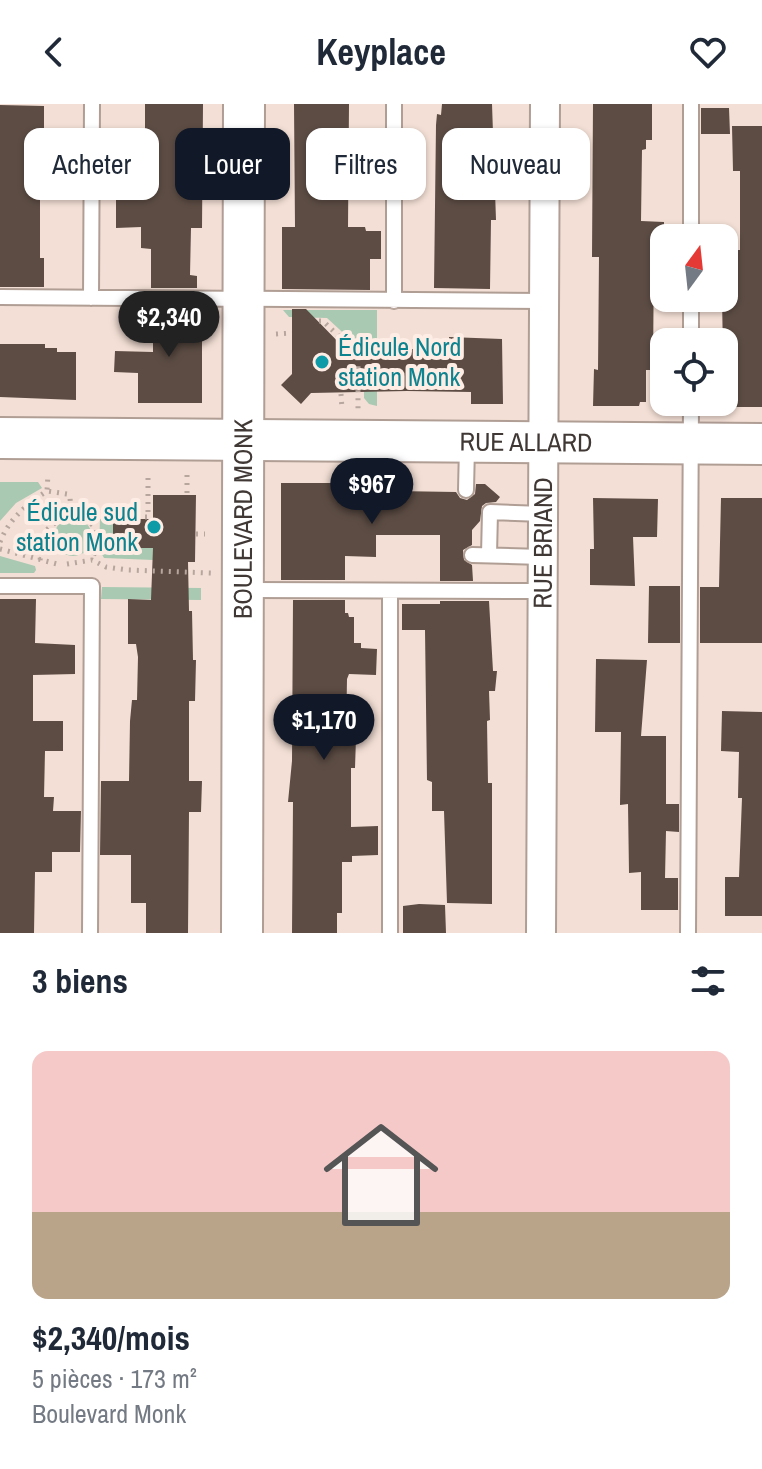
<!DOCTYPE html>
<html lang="fr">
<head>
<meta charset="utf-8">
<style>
  body { margin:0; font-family:"Archivo Narrow",sans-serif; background:#f6f6f7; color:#1f2937; height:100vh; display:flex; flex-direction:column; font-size:30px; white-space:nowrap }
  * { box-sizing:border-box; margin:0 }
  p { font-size:26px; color:#747a83 }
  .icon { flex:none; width:44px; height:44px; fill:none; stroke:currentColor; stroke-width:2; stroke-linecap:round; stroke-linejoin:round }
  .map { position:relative; height:829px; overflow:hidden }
  .details { display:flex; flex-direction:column; background:#fff; flex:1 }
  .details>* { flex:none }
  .banner { position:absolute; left:24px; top:24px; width:714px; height:72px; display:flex; gap:16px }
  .needle { width:52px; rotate:15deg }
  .fabs { position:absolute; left:650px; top:120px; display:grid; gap:16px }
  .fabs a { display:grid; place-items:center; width:88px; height:88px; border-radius:16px; background:#fff; box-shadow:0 2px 6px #0004; font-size:40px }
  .price { position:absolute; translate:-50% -68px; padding:0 18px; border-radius:28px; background:#111827; color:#fff; font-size:26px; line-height:52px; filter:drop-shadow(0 2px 4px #0008) }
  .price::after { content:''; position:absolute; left:50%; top:48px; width:24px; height:18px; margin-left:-12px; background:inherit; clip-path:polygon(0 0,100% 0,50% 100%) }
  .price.current { background:#222; color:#fff }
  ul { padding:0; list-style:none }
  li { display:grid; align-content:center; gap:16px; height:424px; padding:0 32px }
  li span { display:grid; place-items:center; height:248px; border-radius:16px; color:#555 }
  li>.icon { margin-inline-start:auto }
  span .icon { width:144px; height:144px; fill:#fffc; stroke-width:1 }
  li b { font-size:34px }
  h2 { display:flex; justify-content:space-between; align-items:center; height:96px; padding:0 32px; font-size:34px }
  .tag { padding:0 28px; border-radius:16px; background:#fff; box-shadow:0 2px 6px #0004; font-size:28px; line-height:72px }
  .tag.current { background:#111827; color:#fff }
  header { display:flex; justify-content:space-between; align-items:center; height:104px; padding:0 32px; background:#fff; font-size:36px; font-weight:700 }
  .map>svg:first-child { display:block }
  .green { fill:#a9c9b2 }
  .building { fill:#5c4c44 }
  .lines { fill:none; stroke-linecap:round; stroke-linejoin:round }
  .lane-casing { stroke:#b09e95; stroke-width:18 }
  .street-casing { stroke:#b09e95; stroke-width:32 }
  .secondary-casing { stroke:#b09e95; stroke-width:44 }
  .path { stroke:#b6a69e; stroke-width:5; stroke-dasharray:2 6; stroke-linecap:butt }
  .lane { stroke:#fff; stroke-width:14 }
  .street { stroke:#fff; stroke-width:28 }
  .secondary { stroke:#fff; stroke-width:40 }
  .culture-dot { fill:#0f9aa8; stroke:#fdede5; stroke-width:3 }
  .labels { text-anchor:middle; stroke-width:8; stroke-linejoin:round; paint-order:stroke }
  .culture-label { font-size:26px; fill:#0d838f; stroke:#fdede5; text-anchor:start }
  .street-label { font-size:26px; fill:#403835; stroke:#fdede5 }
</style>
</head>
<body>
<header><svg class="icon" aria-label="back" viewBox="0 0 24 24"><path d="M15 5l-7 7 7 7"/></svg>Keyplace<svg class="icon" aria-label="heart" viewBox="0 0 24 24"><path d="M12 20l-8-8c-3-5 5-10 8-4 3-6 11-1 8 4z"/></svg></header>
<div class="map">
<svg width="762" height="829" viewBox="0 0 762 829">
  <rect width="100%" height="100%" fill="#f3dfd5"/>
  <!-- green -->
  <path class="green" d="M 283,206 L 377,206 L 377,302 L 369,300 L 364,294 L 364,248 L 327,214 L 289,213 Z
    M 0,378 L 38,378 L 42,384 L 16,399 L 0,417 Z
    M54 433a19 19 0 1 1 38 0a19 19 0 1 1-38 0Z
    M 100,415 L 113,415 L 113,443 L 153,444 L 153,456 L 104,454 L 99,445 Z
    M 0,452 L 35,462 L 36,466 L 34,469 L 0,469 Z
    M 102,483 L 201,484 L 201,496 L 101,495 Z"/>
  <!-- building -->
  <path class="building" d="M 145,0 L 203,0 L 202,124 L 191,124 L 190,171 L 197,172 L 197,184 L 151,184 L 151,145 L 141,144 L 141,123 L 116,124 L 116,93 L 104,93 L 104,70 L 110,70 L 111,64 L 145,63 Z
    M 294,0 L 349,0 L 348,123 L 365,123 L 366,127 L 381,127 L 381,155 L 370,155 L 370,186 L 282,185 L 282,123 L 295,123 Z
    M 442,0 L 492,0 L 496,116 L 491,116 L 490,185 L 434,184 L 436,21 L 437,10 L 441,11 Z
    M 593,0 L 652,0 L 652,36 L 646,36 L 646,45 L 642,46 L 641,117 L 664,118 L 664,141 L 654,141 L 653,266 L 646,266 L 646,298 L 640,298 L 639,302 L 593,302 L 594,265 L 598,266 L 599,153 L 592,153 Z
    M 0,1 L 44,2 L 44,55 L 40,84 L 40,154 L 44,154 L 44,183 L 0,183 Z
    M 701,4 L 729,4 L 730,30 L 701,30 Z
    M 732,22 L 762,22 L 762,303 L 724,303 L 722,194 L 724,194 L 724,146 L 740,146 L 740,67 L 733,67 Z
    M 153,204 L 202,206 L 202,299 L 138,299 L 138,269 L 114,268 L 115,247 L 153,248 Z
    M 292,205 L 306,205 L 350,250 L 393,252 L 393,245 L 439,245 L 439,239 L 449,240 L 449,233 L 502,235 L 503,300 L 471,300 L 471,288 L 407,287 L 311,289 L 301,300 L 281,281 L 292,270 Z
    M 0,240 L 45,240 L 45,244 L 57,244 L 57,248 L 76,248 L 76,296 L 0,293 Z
    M 281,379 L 395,379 L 395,387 L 456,388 L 460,394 L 467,396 L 475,390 L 476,380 L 485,380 L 500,393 L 496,398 L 486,399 L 482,402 L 480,417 L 472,426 L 472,441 L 463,446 L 464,456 L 472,461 L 473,477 L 440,477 L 440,431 L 376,431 L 376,453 L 345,452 L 345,476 L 281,476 Z
    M 153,391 L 196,391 L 195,458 L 188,458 L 189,507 L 192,507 L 193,556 L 196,556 L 195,597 L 189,597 L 189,677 L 202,677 L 201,708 L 189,708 L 188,829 L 146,829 L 146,799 L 131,799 L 131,751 L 100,751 L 101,677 L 129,677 L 130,617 L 132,596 L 137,596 L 138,553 L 136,540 L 128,540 L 128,495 L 151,496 L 153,444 L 113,444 L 113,415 L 153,415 Z
    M 593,394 L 658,395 L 657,433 L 633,433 L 635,482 L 590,481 L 590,445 L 594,445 Z
    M 721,394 L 762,394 L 762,539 L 700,539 L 700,483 L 719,483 Z
    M 649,482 L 680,482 L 680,539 L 648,539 Z
    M 0,495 L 36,495 L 35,539 L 75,541 L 75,570 L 33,571 L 33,617 L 63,617 L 63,647 L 45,647 L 44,693 L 54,693 L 53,707 L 81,707 L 80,748 L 52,748 L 52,768 L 35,768 L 34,829 L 0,829 Z
    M 293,496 L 345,496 L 345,509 L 348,509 L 349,513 L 354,513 L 354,539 L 361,539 L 361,544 L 377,545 L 376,571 L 349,570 L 347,575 L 346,633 L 356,634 L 355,664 L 351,664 L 351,723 L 378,722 L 378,751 L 352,752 L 352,758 L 342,758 L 342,809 L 337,809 L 337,829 L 292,829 L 293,698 L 288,698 L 292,657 Z
    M 440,497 L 489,497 L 493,567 L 497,567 L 495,587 L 489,587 L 490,616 L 487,617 L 488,679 L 492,679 L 492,800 L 447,799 L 444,707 L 432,707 L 432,678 L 427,676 L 425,526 L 402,526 L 402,500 L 440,500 Z
    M 596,555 L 647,556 L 641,632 L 666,632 L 666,700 L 679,700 L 679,728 L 666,727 L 665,774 L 678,774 L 678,806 L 641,806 L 641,768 L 629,769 L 628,700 L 620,701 L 621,628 L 595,628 Z
    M 722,607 L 762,608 L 762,812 L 725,812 L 725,773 L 739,773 L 742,694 L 738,694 L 739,648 L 721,647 Z
    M 419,800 L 445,801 L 446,829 L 403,829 L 403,802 Z"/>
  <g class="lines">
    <defs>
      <path id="lane" d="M 394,0 L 394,197
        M 691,134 L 691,0
        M 0,193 L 545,197
        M 91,194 L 92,0
        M 691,238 L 691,194
        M 466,386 L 467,342
        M 472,451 L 542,453
        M 489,451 L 490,408 L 543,410
        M 0,482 L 92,482 L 90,829
        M 243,486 L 542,487
        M 390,829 L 390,487
        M 688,829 L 691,298"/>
      <g id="street">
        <path id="s1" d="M 541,829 L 545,0"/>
      </g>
      <g id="secondary">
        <path id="s2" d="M 0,334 L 762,340"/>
        <path id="s3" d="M 242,829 L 244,0"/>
      </g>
    </defs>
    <!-- lane casing -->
    <use href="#lane" class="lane-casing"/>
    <!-- street casing -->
    <use href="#street" class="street-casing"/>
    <!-- secondary casing -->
    <use href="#secondary" class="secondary-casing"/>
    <!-- path -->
    <path class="path" d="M 319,217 L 323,217 L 358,251 L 358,305
      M 276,230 L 292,229
      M 341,290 L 342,305
      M 187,371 L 187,391
      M 70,409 L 81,412 L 94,422 L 97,442 L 92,456
      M 81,412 L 148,413 L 148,371
      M 196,430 L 205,430
      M 0,438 C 9,415 27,400 47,387 L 48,370
      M 0,445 L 57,460
      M 40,456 L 45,427 L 71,406 L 70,394 L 67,390 L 47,387
      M 67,460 L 92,456 L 106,463 L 128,466 L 211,469"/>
    <!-- lane -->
    <use href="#lane" class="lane"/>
    <!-- street -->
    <use href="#street" class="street"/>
    <!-- secondary -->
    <use href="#secondary" class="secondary"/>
  </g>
  <!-- markers -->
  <g class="culture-dot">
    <circle cx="322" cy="258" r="8"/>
    <circle cx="154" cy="423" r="8"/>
  </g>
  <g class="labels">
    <!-- culture labels -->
    <g class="culture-label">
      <text x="338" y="252">Édicule Nord<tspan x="338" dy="30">station Monk</tspan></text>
      <text x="138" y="417" text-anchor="end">Édicule sud<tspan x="138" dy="30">station Monk</tspan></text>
    </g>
    <!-- street labels -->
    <g class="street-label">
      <text dy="9" stroke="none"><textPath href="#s2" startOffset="526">RUE ALLARD</textPath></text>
      <text dy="9" stroke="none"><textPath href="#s3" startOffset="414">BOULEVARD MONK</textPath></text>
      <text dy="9" stroke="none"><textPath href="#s1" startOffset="390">RUE BRIAND</textPath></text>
    </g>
  </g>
</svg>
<div class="fabs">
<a><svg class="needle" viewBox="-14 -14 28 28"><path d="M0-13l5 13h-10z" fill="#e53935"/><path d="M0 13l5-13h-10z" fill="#747a83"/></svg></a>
<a><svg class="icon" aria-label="locate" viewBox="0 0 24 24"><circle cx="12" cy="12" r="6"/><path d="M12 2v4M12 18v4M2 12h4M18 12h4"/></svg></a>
</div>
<b class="price current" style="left:169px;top:255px">$2,340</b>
<b class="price" style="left:372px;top:422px">$967</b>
<b class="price" style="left:324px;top:658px">$1,170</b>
<div class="banner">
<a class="tag">Acheter</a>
<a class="tag current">Louer</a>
<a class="tag">Filtres</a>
<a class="tag">Nouveau</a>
</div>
</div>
<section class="details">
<h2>3 biens<svg class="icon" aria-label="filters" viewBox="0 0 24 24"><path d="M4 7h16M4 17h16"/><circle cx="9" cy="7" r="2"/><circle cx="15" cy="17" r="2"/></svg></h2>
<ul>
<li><span style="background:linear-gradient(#f6c9c9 65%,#b9a48a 0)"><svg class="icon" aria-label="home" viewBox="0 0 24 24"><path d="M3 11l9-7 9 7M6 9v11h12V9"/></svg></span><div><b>$2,340/mois</b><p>5 pièces · 173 m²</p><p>Boulevard Monk</p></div></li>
</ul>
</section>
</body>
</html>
